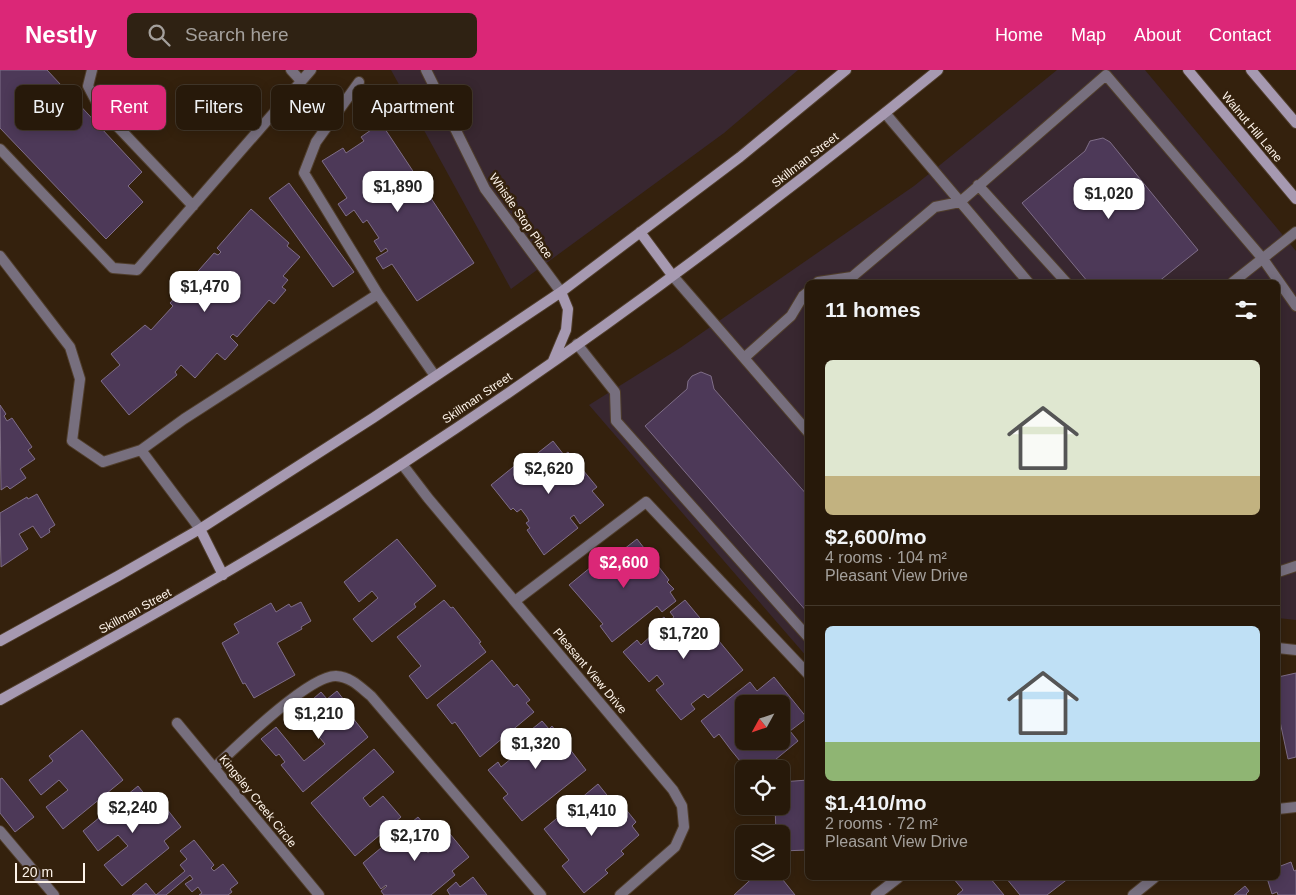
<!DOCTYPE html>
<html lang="en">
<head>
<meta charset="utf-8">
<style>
  body { margin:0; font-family:Arial,sans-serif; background:#2f2213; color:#f1f3f6; height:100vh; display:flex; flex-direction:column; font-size:19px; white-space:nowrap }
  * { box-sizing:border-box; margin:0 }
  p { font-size:16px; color:#a4a09c }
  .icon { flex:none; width:28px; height:28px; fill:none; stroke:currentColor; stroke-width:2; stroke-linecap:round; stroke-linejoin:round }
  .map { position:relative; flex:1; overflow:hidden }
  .panel { position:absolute; left:805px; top:210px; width:475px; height:600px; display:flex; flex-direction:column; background:#27190a; border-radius:8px; box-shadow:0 2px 12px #0003,0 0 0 1px #43382b }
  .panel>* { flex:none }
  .top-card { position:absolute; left:15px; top:15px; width:475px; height:45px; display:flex; gap:10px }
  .needle { width:32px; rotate:230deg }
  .tools { position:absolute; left:735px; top:625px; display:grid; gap:10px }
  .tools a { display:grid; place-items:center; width:55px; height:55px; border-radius:8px; background:#27190a; box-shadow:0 2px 12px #0003,0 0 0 1px #43382b; font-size:25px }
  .scale { position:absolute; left:15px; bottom:12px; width:70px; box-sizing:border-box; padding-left:5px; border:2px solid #fdf3e9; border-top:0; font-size:14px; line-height:18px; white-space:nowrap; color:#fdf3e9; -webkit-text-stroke:4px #34210d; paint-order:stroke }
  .price { position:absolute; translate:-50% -42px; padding:0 11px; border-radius:10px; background:#fff; color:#222; font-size:16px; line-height:32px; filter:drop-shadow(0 1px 2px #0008) }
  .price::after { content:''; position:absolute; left:50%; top:30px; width:15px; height:11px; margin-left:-8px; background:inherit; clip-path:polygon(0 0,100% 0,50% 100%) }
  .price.selected { background:#db2777; color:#fff }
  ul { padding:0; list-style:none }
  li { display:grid; align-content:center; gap:10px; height:265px; padding:0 20px }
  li+li { border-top:1px solid #43382b }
  li span { display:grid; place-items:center; height:155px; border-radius:8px; color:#555 }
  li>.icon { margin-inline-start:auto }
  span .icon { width:90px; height:90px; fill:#fffc; stroke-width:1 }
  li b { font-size:21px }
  h2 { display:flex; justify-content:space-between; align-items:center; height:60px; padding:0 20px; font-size:21px }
  .pill { padding:0 18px; border-radius:8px; background:#27190a; box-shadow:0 2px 12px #0003,0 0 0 1px #43382b; font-size:18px; line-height:45px }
  .pill.selected { background:#db2777; color:#fff }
  header { display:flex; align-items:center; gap:30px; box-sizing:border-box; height:70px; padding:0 25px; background:#db2777; color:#fff }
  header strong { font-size:24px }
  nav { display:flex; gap:28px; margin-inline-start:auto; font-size:18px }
  .search { width:350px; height:45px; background:#2f2213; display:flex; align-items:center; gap:12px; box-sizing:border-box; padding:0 18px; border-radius:8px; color:#a4a09c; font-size:19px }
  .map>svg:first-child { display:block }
  .commercial { fill:#382730 }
  .building { fill:#4d3958; stroke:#7f6e88; fill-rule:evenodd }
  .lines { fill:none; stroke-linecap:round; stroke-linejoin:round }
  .service-casing { stroke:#503e2c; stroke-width:12 }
  .minor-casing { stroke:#503e2c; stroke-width:12 }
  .secondary-casing { stroke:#503e2c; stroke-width:12 }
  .service { stroke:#776f7e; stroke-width:10 }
  .minor { stroke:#776f7e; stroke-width:10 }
  .secondary { stroke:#a699b1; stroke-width:10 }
  .labels { text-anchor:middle; stroke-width:5; stroke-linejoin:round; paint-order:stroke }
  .street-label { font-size:12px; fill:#fdf3e9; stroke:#34210d }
</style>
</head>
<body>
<header>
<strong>Nestly</strong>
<div class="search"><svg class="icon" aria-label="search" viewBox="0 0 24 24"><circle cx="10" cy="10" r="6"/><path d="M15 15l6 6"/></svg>Search here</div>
<nav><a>Home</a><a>Map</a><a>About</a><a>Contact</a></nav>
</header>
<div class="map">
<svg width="1296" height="825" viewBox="0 0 1296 825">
  <rect width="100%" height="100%" fill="#34210d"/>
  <!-- commercial -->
  <path class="commercial" d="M 391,0 L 798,0 L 724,63 L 511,219 Z
    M 1057,0 L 1145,0 L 1296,181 L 1296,550 L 1278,548 L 1278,212 L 808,212 L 807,587 L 589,335 L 680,278 L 914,116 Z"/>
  <!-- building -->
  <path class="building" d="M 0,0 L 47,0 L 142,102 L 128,116 L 143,132 L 106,169 L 0,58 Z
    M 381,53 L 474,193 L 417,231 L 392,194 L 383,199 L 376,188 L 388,181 L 386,178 L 381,182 L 374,171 L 379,168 L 367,150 L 363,153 L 354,140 L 346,146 L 338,134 L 347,128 L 322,91 L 343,78 L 346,83 L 364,71 L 361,67 Z
    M 1103,68 L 1110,72 L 1198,180 L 1158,212 L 1088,212 L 1022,133 L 1085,81 L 1090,71 Z
    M 289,113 L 354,202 L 333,217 L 269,128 Z
    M 251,139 L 289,173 L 287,176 L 300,187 L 283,206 L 288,210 L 282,217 L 286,220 L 274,234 L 269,230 L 237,267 L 233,264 L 230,267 L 238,275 L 225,290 L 217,283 L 195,308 L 181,295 L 175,302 L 177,305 L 129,345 L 101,311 L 120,295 L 111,284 L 145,255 L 151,260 L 173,236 L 170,233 L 214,183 L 218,185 L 221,182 L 217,178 Z
    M 701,302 L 711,306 L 714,319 L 808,426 L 808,543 L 645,356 L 687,319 L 688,311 L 692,306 Z
    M 0,335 L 6,344 L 4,346 L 7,351 L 12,348 L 32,377 L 28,380 L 35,389 L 20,399 L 26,408 L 10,419 L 7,416 L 1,420 Z
    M 553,371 L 564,385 L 568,382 L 597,417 L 592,421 L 604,435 L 580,454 L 574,445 L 570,448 L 578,458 L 544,485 L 527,460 L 530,458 L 526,453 L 529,451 L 527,447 L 521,439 L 517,442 L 513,438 L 511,440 L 491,415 L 523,389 L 532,400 L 535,398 L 529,390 Z
    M 37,424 L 55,455 L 49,459 L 50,462 L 41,468 L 33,456 L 19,464 L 28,479 L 1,497 L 0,443 L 27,427 L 28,429 Z
    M 397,469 L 436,516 L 414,534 L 416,537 L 372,572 L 353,549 L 378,528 L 372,521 L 359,532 L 344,512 Z
    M 637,469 L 669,510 L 667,512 L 674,519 L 670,522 L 676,531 L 662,542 L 657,536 L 612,572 L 600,556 L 603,554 L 569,515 L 613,479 L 619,483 Z
    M 444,530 L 451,538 L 453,537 L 481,572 L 479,573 L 486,582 L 427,629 L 409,606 L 421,596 L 397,567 Z
    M 685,530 L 743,600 L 708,628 L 704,624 L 691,634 L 695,639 L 681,650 L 656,620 L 664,614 L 657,605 L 649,612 L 623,582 L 637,570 L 641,575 L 654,563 L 650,558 L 664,547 L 668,552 L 674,547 L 670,542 Z
    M 301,532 L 311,551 L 301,557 L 302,559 L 277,573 L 295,605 L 254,628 L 245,613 L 243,614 L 222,573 L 239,563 L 234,554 L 271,533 L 276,542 L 289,534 L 291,537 Z
    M 492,590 L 514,617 L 517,614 L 530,630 L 526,633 L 534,642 L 480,687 L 455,652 L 452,654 L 437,635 Z
    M 1296,603 L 1296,687 L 1288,689 L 1278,642 L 1278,607 Z
    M 774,607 L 807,648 L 790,661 L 798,671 L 764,699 L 744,699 L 744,705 L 736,695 L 740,691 L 731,680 L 719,664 L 714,668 L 701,651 L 750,612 L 757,621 ZM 744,634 L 781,634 L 781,671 L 744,671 Z
    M 337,621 L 351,639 L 348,642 L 368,667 L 303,722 L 281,695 L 285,692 L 279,684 L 276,686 L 261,669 L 276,657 L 304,691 L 325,674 L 298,642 L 321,622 L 327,629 Z
    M 542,651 L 549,659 L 552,656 L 586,700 L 522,751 L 503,728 L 508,724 L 488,700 L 498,692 L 501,697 L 512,688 L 506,680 Z
    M 82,660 L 123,710 L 63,759 L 46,737 L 68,720 L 59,710 L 41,725 L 29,710 L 53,691 L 49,686 Z
    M 374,679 L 394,702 L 363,728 L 370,737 L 383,726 L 401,747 L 355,786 L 311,733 Z
    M 2,708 L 34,747 L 15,762 L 0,743 L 0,709 Z
    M 808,710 L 808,780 L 781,781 L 781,764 L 776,764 L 775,736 L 781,736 L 781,712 Z
    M 598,714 L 611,730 L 608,733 L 617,744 L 624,737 L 636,752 L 632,756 L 639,765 L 621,781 L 624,784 L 605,800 L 608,803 L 584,823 L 562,796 L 569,790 L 544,759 Z
    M 138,716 L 151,732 L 147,735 L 153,743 L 163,734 L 181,757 L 164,771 L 169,778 L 122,816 L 104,795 L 128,776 L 118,765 L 98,781 L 83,761 Z
    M 418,747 L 434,766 L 423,776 L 428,783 L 450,764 L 469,787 L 452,801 L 455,805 L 431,825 L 384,825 L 381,821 L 387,816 L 386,815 L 381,819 L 363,793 Z
    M 194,770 L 214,795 L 211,798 L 214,801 L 223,794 L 238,813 L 230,819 L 232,822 L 228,825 L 199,825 L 202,823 L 198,817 L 192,822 L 185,814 L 193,809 L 190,805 L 166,825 L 132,825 L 146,813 L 156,825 L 185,801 L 180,795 L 187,789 L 180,781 Z
    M 1291,792 L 1294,801 L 1296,800 L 1296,825 L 1278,825 L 1277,822 L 1272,824 L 1267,808 L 1278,808 L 1278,797 Z
    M 760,801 L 767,801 L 773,809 L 779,805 L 795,825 L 734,825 Z
    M 473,807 L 487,825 L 450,825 L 447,820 L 456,812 L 460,817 Z
    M 953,808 L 990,808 L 1004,825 L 957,825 L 963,820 Z
    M 1006,808 L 1069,808 L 1047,825 L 1020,825 Z
    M 1245,816 L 1249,821 L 1246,824 L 1247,825 L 1234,825 Z"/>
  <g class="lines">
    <defs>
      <path id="service" d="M 92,0 L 88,16 L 99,37 L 193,136
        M 291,0 L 301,11
        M 885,43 L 1028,212
        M 0,79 L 113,198 L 137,200 L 311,0
        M 978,115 L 1066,212
        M 0,186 L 70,277 L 80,309 L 72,371 L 103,392 L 141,380 L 200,459
        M 672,205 L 744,288 L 791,246 L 803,226 L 808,222
        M 818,212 L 852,207 L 935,137 L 960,132 L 1106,5 L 1263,189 L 1296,236
        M 1233,212 L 1296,162
        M 378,224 L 435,306
        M 577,274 L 615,322 L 616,351 L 808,567
        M 744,288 L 808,362
        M 141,380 L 184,349 L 378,224 L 304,103 L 316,72 L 359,12
        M 1278,502 L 1296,496
        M 515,531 L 646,432 L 808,604
        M 1278,578 L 1296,580
        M 214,698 C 235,678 309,605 336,606 C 351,607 360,617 371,626 L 541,825
        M 0,761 L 54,825
        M 876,825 L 898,808"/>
      <path id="minor" d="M 426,0 L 485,119 L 561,222
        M 402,394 L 428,428 L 673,720 L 682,736 L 684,757 L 675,777 L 620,825
        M 177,653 L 319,825
        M 1278,739 L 1296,737
        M 1133,825 L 1154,808"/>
      <path id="secondary" d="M 1188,0 L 1296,129
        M 1251,0 L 1296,53
        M 640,162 L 672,205
        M 553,291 L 566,260 L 568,239 L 561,222
        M 200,459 L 223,505
        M 0,571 L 118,506 L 200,459 L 373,348 L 561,222 L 740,87 L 846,0
        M 0,630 C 136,555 272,479 402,394 C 588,273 766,140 938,0"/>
    </defs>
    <!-- service casing -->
    <use href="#service" class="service-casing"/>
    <!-- minor casing -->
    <use href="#minor" class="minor-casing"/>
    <!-- secondary casing -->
    <use href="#secondary" class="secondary-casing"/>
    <!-- service -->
    <use href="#service" class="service"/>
    <!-- minor -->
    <use href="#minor" class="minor"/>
    <!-- secondary -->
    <use href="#secondary" class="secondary"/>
  </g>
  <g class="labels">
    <!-- street labels -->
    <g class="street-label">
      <text transform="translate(1252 57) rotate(50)" y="4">Walnut Hill Lane</text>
      <text transform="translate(805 90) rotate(-38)" y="4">Skillman Street</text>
      <text transform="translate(521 146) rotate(55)" y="4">Whistle Stop Place</text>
      <text transform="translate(477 328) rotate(-34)" y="4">Skillman Street</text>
      <text transform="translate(135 541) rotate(-29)" y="4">Skillman Street</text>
      <text transform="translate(590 601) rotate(50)" y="4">Pleasant View Drive</text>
      <text transform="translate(258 731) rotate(51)" y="4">Kingsley Creek Circle</text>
    </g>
  </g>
</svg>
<div class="tools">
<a><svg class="needle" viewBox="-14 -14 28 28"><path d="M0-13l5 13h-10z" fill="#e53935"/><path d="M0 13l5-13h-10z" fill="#a4a09c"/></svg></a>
<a><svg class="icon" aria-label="locate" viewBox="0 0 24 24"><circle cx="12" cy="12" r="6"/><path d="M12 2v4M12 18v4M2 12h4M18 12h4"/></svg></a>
<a><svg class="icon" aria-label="layers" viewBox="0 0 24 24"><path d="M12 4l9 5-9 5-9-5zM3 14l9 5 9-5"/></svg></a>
</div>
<div class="scale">20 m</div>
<b class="price" style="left:398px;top:143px">$1,890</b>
<b class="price" style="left:1109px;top:150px">$1,020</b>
<b class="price" style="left:205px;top:243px">$1,470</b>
<b class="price" style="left:549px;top:425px">$2,620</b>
<b class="price selected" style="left:624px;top:519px">$2,600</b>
<b class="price" style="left:684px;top:590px">$1,720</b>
<b class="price" style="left:319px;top:670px">$1,210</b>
<b class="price" style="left:536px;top:700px">$1,320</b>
<b class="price" style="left:133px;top:764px">$2,240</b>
<b class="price" style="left:592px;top:767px">$1,410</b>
<b class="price" style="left:415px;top:792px">$2,170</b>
<div class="top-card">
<a class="pill">Buy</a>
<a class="pill selected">Rent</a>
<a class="pill">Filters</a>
<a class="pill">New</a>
<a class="pill">Apartment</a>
</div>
<section class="panel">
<h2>11 homes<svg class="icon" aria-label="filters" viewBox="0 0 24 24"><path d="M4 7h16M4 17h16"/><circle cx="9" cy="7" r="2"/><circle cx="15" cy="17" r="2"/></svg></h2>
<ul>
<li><span style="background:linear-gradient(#dfe7d0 75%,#c2b280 0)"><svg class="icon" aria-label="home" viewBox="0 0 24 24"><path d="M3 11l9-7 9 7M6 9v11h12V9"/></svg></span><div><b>$2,600/mo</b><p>4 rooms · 104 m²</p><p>Pleasant View Drive</p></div></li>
<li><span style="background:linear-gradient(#bfe0f5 75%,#8fb573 0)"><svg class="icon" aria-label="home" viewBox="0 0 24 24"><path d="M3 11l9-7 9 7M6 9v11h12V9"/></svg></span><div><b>$1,410/mo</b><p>2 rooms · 72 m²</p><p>Pleasant View Drive</p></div></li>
</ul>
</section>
</div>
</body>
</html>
